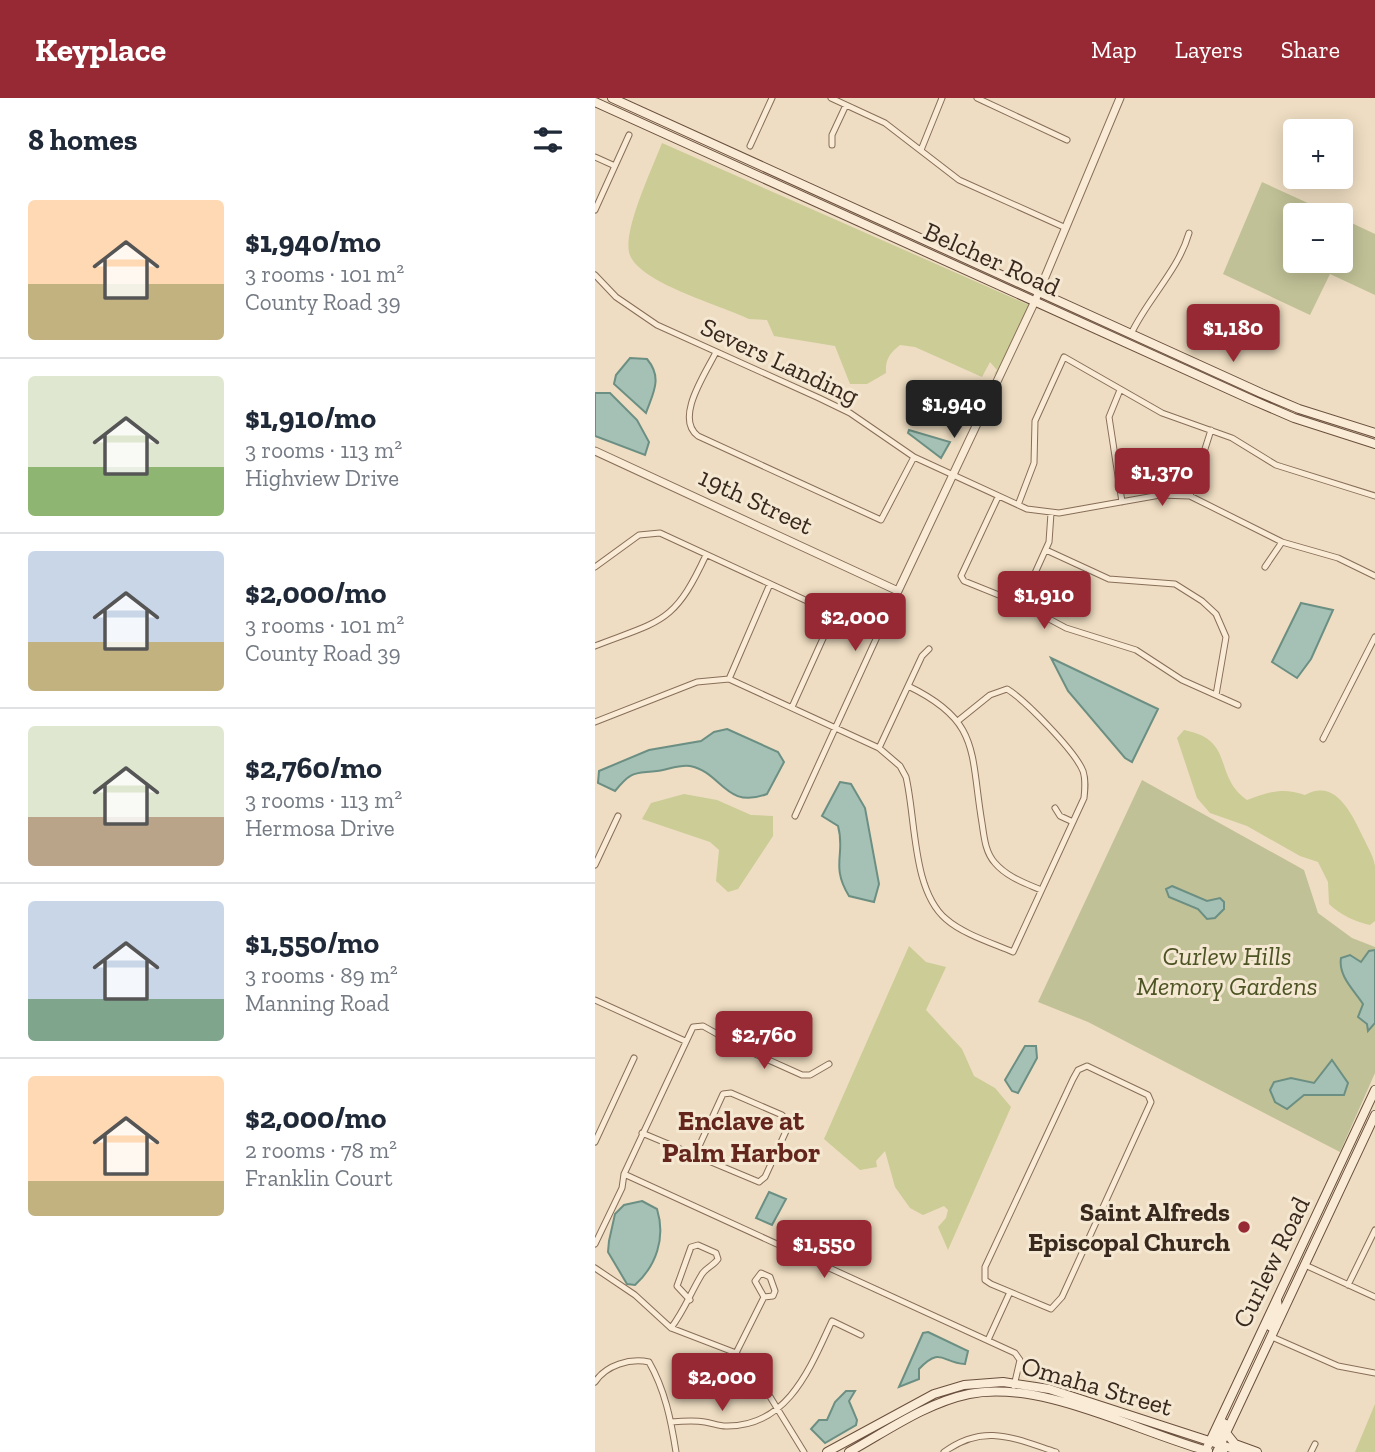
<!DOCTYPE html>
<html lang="en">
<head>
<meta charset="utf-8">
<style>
  body { margin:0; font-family:"Zilla Slab",serif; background:#f2f2f3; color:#1f2937; height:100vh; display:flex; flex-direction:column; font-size:26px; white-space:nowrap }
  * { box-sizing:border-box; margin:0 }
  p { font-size:23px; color:#747a83 }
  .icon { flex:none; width:38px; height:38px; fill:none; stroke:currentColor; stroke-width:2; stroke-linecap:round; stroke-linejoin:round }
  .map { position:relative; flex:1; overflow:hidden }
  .panel { display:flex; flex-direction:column; background:#fff; width:595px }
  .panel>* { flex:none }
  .buttons { position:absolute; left:688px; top:21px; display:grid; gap:14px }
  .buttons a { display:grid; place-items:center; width:70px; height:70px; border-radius:7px; background:#fff; box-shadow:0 4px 18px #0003; font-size:35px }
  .price { position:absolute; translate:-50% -60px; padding:0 16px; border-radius:7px; background:#972934; color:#fff; font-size:23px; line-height:46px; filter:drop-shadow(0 2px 4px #0008) }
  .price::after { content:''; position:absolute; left:50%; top:42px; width:21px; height:16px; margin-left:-10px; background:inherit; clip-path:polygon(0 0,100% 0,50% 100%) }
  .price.selected { background:#222; color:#fff }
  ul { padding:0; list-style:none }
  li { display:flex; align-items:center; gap:21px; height:175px; padding:0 28px }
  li+li { border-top:2px solid #e0e1e3 }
  li span { display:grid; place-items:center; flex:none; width:196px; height:140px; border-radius:7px; color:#555 }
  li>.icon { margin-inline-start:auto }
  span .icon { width:84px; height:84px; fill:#fffc; stroke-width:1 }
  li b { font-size:30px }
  h2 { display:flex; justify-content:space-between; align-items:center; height:84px; padding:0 28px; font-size:30px }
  header { display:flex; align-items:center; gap:42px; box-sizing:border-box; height:98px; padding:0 35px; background:#972934; color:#fff }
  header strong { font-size:33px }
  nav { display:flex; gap:38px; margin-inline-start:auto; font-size:24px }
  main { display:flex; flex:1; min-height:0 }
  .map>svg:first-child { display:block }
  .green { fill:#cbcc96 }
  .cemetery { fill:#c0c196 }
  .water { fill:#a5c1b6; stroke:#6c8f83; stroke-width:2 }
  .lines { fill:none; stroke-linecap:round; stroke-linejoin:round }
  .minor-casing { stroke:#886e59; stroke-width:7 }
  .tertiary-casing { stroke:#886e59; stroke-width:9 }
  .secondary-casing { stroke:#6a4f3d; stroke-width:10 }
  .minor { stroke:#f9ebd6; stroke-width:5 }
  .tertiary { stroke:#f9ebd6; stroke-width:7 }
  .secondary { stroke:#f9ebd6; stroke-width:8 }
  .poi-dot { fill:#972934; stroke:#f5e8d2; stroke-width:2.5 }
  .labels { text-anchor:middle; stroke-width:6; stroke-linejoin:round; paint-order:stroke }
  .street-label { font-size:26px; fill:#38281e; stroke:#f5e8d2 }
  .park-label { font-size:26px; font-style:italic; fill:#4d5424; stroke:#f5e8d2 }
  .poi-label { font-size:26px; font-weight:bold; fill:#38281e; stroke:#f5e8d2; text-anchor:end }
  .neighbourhood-label { font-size:28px; font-weight:bold; fill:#64251d; stroke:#f5e8d2 }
</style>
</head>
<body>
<header>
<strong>Keyplace</strong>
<nav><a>Map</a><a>Layers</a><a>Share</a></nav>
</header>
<main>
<section class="panel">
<h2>8 homes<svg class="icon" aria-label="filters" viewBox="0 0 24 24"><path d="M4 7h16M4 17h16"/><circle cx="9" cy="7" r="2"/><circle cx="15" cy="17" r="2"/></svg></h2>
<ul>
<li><span style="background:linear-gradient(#ffd9b3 60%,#c2b280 0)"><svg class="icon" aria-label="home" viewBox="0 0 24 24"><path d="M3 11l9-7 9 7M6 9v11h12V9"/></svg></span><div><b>$1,940/mo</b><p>3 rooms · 101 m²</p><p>County Road 39</p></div></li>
<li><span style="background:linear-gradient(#dfe7d0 65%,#8fb573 0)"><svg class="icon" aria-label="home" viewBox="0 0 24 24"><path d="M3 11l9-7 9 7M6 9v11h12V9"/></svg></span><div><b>$1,910/mo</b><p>3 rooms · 113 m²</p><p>Highview Drive</p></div></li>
<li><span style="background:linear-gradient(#c9d6e8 65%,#c2b280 0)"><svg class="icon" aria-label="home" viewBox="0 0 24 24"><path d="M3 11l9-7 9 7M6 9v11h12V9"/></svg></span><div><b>$2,000/mo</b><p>3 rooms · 101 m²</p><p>County Road 39</p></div></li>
<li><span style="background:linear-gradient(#dfe7d0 65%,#b9a48a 0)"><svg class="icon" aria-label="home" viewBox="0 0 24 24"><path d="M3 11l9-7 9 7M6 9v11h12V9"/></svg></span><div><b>$2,760/mo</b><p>3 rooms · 113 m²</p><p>Hermosa Drive</p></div></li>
<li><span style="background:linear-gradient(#c9d6e8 70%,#7fa58c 0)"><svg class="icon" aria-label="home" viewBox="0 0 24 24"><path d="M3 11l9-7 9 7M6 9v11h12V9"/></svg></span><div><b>$1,550/mo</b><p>3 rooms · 89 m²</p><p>Manning Road</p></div></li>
<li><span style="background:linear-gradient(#ffd9b3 75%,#c2b280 0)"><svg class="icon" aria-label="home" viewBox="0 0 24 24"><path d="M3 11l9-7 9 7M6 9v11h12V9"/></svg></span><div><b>$2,000/mo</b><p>2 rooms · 78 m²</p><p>Franklin Court</p></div></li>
</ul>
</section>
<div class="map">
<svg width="780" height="1354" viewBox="0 0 780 1354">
  <rect width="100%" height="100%" fill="#eeddc2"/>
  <!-- green -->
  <path class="green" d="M 67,45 L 434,207 L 402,274 L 398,278 L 402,272 L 395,264 L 387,279 L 320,249 L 305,247 C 295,255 290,261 291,275 L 272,286 L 255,286 L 240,248 L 179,238 L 172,222 L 154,221 C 126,207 40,184 34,154 C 29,129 58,69 67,45 Z
    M 589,632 C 641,642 617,677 652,702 C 674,694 687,689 710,697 C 742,679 758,719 770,743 C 774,752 778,757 780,768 C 780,786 780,805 780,823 L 775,827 C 759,823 747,818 734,806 L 733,784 L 723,764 L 705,758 L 652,728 L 615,715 L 602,700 L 582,640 Z
    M 89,696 L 122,702 L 156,717 L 178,718 L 178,738 L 143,791 L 133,794 L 121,783 L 124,752 L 115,744 L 47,721 L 56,705 Z
    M 314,848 L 331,864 L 351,869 L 331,912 L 367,951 L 379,978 L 400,990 L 416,1009 L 353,1152 L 343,1129 L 351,1120 L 353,1112 L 349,1108 L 328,1117 L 315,1110 L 300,1089 L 290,1053 L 281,1063 L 282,1069 L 265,1072 L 229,1041 Z
    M 780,1306 L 780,1354 L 760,1354 Z"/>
  <!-- cemetery -->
  <path class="cemetery" d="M 667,84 L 739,117 L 700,117 L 700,163 L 746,163 L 746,120 L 780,136 L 780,197 L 735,176 L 715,217 L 628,176 Z
    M 547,682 L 709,772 L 723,815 L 757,840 L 780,849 L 780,975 L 745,1054 L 493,924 L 443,904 Z"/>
  <!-- water -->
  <path class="water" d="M 35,260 L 52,261 C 68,280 58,295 51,315 L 19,286 L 21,277 Z
    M 0,295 L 15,295 L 42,322 L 54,344 L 50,357 L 0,338 Z
    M 314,332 L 355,344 L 346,360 L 313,335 Z
    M 706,505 L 738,512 L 716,561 L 702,580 L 677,564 Z
    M 456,560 L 563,611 L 537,664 L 530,660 L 473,593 Z
    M 132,631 L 183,654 L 189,664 L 172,696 C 130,712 127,674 95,668 C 85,666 72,672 62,673 C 39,676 37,672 20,693 L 3,685 L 4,673 L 54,652 L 106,643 L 119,634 Z
    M 245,684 L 256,686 L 270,710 L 284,786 L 279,804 L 254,798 C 235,767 251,756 243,728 L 227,718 Z
    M 577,788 L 612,803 L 625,800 L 629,804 L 629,811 L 620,820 L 612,821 L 603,811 L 574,799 L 571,791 Z
    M 780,852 L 780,925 L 773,933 L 772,926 L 763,919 L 768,906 C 759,892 743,878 746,860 L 755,857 L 766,864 L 774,853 Z
    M 430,948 L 441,948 L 442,960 L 423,995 L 417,993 L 410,982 Z
    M 737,962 L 753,985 L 749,997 L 709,997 L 692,1011 L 680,1004 L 675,992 L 679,984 L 696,980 L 719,985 Z
    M 174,1094 L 191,1101 L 177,1127 L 161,1120 Z
    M 47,1103 L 62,1111 C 71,1140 61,1168 40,1187 L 32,1186 L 13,1154 L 14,1143 L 20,1116 L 29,1107 Z
    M 333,1234 L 373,1253 L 370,1266 C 347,1265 346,1248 324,1271 L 324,1281 L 304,1289 L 328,1235 Z
    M 251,1293 L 260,1293 L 254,1303 L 262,1322 L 261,1327 L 230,1345 L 216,1331 L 224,1322 L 232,1322 L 240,1304 Z"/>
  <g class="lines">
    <defs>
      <path id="minor" d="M 236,0 L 290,25 L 364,82 L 471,130
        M 382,0 L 472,42
        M 237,47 L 237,37 L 251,7
        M 155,48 L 177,0
        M 326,52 L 347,0
        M 0,59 L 20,68
        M 0,112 L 34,37
        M 0,177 L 21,199 L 62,227 L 224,300 L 255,315 L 319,359 L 432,411 L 464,415 L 565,397 L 595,398 L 687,444 L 743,460 L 780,478
        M 536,236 C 553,200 583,173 594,135
        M 121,254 C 111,275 79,320 103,338 L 286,422 L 319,359
        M 525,292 L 514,319 L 527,404
        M 595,398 L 616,332
        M 403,399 L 366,478 L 369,483 L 426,506 L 471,530 L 541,552 L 587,582 L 643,607
        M 423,407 L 439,365 L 440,323 L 469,259 L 567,315 L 637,340 L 681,367 L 780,398
        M 451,452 L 514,481 L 580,486 L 607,503 L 621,516 L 631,539 L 621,597
        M 0,469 L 44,437 L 65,435 L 223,508 L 231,520 L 230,536 L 197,609
        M 670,469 L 687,444
        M 426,506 L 454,444 L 456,415
        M 0,548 C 67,522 79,526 111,457
        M 134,581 L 175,486
        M 313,588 C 386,623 375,654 387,725 C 389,738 390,754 400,765 C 412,779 430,785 446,792
        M 0,624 L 102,584 L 134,581 L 284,650 L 305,668 L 311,679 C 321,721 317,792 351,821 C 368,836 397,845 418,854 L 489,700 C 490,691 491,682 488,673 C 480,653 430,602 412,591 L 395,597 L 364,622
        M 728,641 L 780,539
        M 284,650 L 327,558 L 334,551
        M 460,710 L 465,718 L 478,724
        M 200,718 L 303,493
        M 0,767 L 23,718
        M 0,902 L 90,943
        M 492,968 L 553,997 L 556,1004 L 467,1199 L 456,1211 L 396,1186 L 390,1182 L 390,1169 L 478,981 L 483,972 Z
        M 47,1035 L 164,1084 L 170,1079 L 192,1031 L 192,1023 L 187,1017 L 136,995 L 128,996 L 100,1057
        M 0,1044 L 39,960
        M 29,1076 L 420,1255 L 425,1262 L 419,1288
        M 0,1146 L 27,1090 L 29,1076 L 98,929 L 108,928 L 149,951 L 207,977 L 215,977 L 234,966
        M 710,1167 L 780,1199
        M 0,1170 L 40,1197 L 76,1230 L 141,1255 L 166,1284 L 209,1354
        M 753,1187 L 780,1132
        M 76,1230 C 89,1213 96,1194 107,1176 C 111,1170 119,1167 123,1161 L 121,1155 L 103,1147 L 96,1149 L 82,1188 L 95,1202
        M 677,1239 L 743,1268 L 780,1275
        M 393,1242 L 415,1194
        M 141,1255 L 169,1199 L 160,1183 L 166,1175 L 175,1179 L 180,1193 L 178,1198 L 169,1199
        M 0,1284 C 11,1267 35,1260 54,1264 C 70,1292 76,1322 81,1354
        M 76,1324 C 87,1323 99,1322 110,1324 C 117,1325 124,1328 131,1328 C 193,1329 215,1270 237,1223 L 266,1237
        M 349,1354 C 389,1325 418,1340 461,1354
        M 716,1354 L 720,1346"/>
      <path id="tertiary" d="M 0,353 L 303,493 L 440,203 L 525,0"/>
      <path id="secondary" d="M 17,0 L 666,295 L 704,311 L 780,335
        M 0,4 L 655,301 L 699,320 L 780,346
        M 676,1229 L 683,1211 L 682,1202
        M 629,1339 L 632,1336 L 640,1346 L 662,1354
        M 232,1354 L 339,1296 L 369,1287 L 408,1284 L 454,1291 L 648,1354
        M 254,1354 C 292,1333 331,1305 374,1296 C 445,1281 543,1334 613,1353
        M 610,1354 L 780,992
        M 622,1354 L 780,1017
        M 628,1354 L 623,1345 L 629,1325"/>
    </defs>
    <!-- minor casing -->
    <use href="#minor" class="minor-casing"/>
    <!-- tertiary casing -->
    <use href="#tertiary" class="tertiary-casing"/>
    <!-- secondary casing -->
    <use href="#secondary" class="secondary-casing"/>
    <!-- minor -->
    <use href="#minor" class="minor"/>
    <!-- tertiary -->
    <use href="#tertiary" class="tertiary"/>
    <!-- secondary -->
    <use href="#secondary" class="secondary"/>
  </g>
  <!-- markers -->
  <circle class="poi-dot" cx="649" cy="1129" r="7"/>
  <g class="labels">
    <!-- street labels -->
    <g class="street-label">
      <text transform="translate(397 161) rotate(24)" y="9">Belcher Road</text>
      <text transform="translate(185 263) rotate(25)" y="9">Severs Landing</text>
      <text transform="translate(161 403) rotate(25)" y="9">19th Street</text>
      <text transform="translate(676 1164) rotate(-64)" y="9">Curlew Road</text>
      <text transform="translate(502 1288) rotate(16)" y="9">Omaha Street</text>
    </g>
    <!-- park labels -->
    <g class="park-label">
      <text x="632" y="867">Curlew Hills<tspan x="632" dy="30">Memory Gardens</tspan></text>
    </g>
    <!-- poi labels -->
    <g class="poi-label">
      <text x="635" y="1123">Saint Alfreds<tspan x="635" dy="30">Episcopal Church</tspan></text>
    </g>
    <!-- neighbourhood labels -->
    <g class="neighbourhood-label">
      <text x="146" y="1032">Enclave at<tspan x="146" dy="32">Palm Harbor</tspan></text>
    </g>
  </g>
</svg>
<div class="buttons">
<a>+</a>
<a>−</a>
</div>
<b class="price" style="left:638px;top:266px">$1,180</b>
<b class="price selected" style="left:359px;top:342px">$1,940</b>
<b class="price" style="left:567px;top:410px">$1,370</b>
<b class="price" style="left:449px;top:533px">$1,910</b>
<b class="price" style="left:260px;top:555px">$2,000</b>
<b class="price" style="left:169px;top:973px">$2,760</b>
<b class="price" style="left:229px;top:1182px">$1,550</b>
<b class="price" style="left:127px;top:1315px">$2,000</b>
</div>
</main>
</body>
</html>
